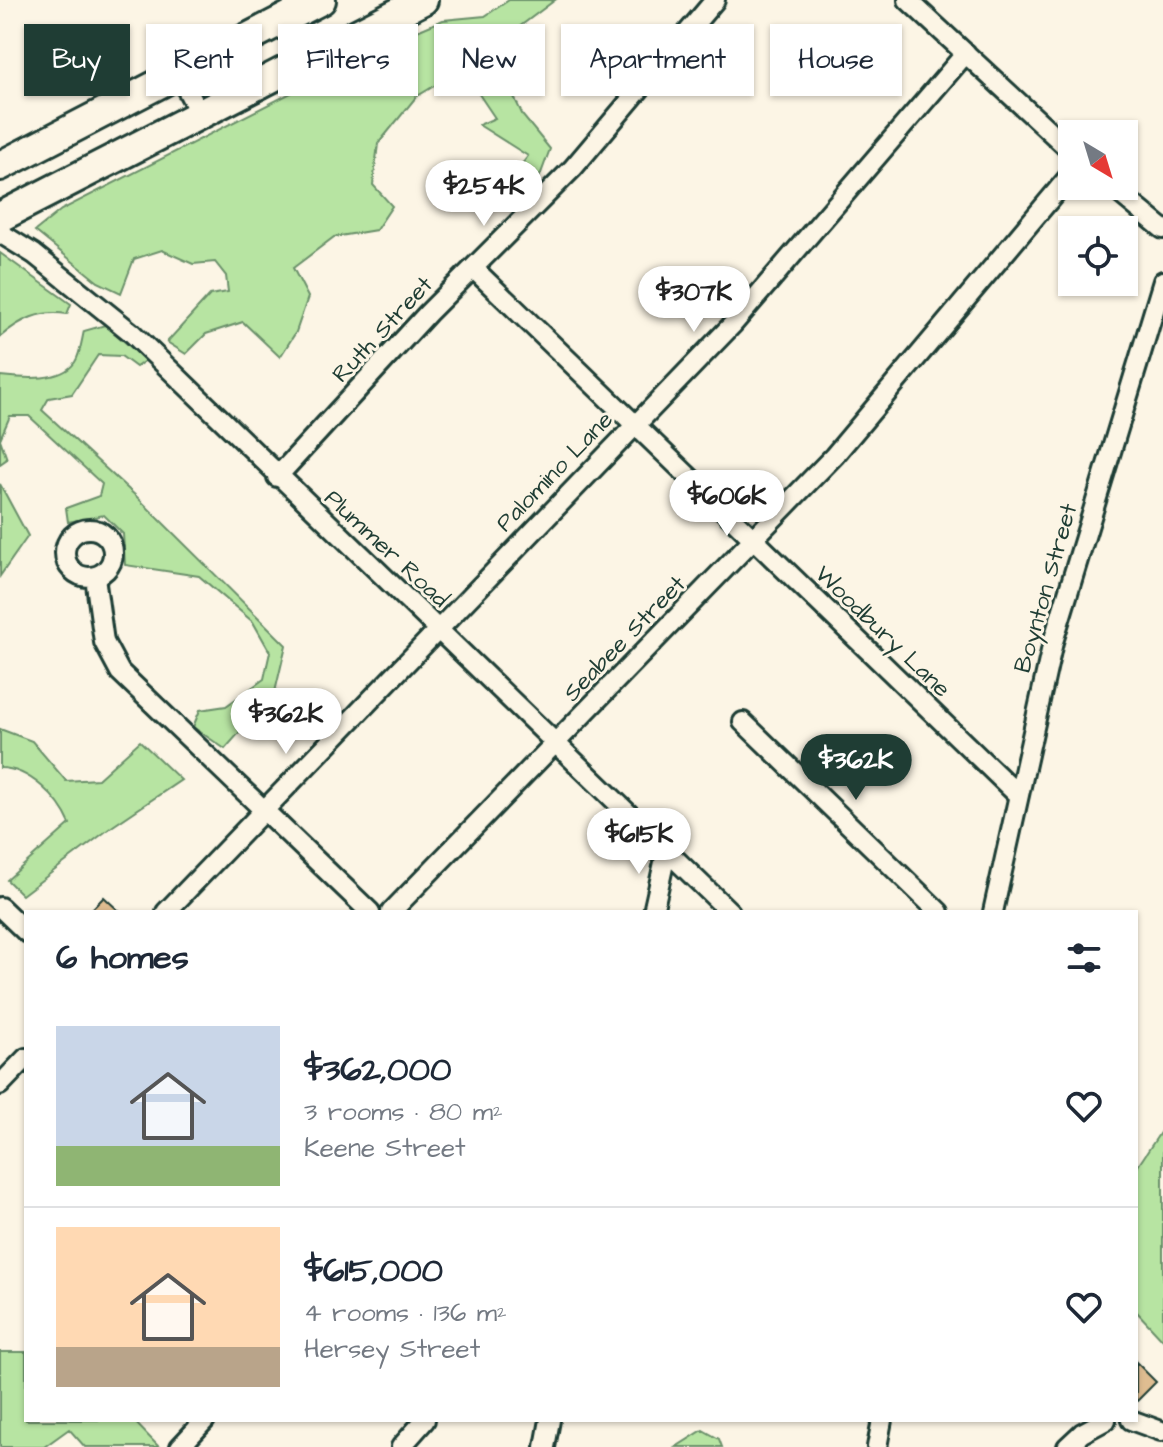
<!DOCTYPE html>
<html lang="en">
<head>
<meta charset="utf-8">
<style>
  body { margin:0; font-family:"Architects Daughter",sans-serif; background:#f2f2f3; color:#1f2937; height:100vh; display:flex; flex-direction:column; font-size:30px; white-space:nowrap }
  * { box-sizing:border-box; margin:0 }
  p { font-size:26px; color:#747a83 }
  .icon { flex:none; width:44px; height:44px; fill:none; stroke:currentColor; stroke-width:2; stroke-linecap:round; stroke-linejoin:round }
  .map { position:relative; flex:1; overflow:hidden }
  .panel { position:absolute; left:24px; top:910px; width:1114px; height:512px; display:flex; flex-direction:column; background:#fff; border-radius:0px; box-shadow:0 2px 6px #0004 }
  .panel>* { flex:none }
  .top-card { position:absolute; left:24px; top:24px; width:1116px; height:72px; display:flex; gap:16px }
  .needle { width:52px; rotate:142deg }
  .buttons { position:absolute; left:1058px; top:120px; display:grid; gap:16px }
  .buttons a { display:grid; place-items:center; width:80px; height:80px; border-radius:0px; background:#fff; box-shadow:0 2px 6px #0004; font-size:40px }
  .price { position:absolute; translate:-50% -68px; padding:0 18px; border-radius:28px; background:#fff; color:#222; font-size:26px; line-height:52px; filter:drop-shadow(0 2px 4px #0008) }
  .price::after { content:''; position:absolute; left:50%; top:48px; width:24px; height:18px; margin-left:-12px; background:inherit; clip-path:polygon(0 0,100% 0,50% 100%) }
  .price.current { background:#1f3d34; color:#fff }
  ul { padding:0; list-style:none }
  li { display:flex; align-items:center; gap:24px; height:200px; padding:0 32px }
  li+li { border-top:2px solid #e0e1e3 }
  li span { display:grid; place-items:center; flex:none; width:224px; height:160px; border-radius:0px; color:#555 }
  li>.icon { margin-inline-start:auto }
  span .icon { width:96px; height:96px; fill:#fffc; stroke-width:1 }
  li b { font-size:34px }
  h2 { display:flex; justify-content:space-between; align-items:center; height:96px; padding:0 32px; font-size:34px }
  .tag { padding:0 28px; border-radius:0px; background:#fff; box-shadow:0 2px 6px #0004; font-size:28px; line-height:72px }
  .tag.current { background:#1f3d34; color:#fff }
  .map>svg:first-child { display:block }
  .green { fill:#b7e4a2; stroke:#6b906b; stroke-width:2 }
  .building { fill:#dfbd91; stroke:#1f3d34; stroke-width:2 }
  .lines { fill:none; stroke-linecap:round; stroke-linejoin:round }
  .minor-casing { stroke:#1f3d34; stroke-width:24 }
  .highway-casing { stroke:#1f3d34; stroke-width:34 }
  .minor { stroke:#fcf5e5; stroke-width:18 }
  .highway { stroke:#fcf5e5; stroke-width:28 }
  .labels { text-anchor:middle; stroke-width:6; stroke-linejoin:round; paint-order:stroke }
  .street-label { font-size:24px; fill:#1f3d34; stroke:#fcf5e5 }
</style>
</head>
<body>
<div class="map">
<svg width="1163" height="1447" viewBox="0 0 1163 1447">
  <rect width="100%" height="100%" fill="#fcf5e5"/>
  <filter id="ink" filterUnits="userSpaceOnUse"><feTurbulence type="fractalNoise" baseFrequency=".0125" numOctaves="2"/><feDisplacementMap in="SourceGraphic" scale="16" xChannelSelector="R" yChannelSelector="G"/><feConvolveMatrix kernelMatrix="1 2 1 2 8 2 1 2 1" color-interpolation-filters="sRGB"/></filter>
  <g filter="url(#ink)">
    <!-- green -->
    <path class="green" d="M 509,0 L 555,0 L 491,48 L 523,116 L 550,149 L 540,176 L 515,203 L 507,184 L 528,156 L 479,125 L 495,118 L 462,69 L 416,97 L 378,144 L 373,185 L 392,206 L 376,230 L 334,237 L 293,268 L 308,297 L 296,332 L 280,357 L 243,322 L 206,334 L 186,354 L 167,342 L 210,295 L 228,292 L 226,276 L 215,262 L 193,264 L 162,250 L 134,259 L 121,293 L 98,282 L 35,231 L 61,210 L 391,42 L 443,20 L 485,16 Z
      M 0,253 L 71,304 L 67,314 C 40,310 21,319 0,337 Z
      M 105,325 L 146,360 L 136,367 L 121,356 L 98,355 L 72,394 L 49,398 L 42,410 L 138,498 L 286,645 L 275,692 L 225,749 L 193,727 L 200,710 L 226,706 L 264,679 L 270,652 L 253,622 L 199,576 L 125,565 L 123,534 L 104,515 L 68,522 L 66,508 L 99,496 L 102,484 L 29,416 L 10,416 L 0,439 L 7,459 L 0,464 L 0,376 C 21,378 61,383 75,362 C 80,355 82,339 84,331 Z
      M 0,484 L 28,536 L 0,576 Z
      M 0,729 L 32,741 L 66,781 L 98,779 L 140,741 L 181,780 L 113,826 L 22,895 L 7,880 L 70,824 C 59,798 29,768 0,768 Z
      M 1163,1128 L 1163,1340 L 1136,1311 L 1136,1169 Z
      M 0,1352 L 26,1352 L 26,1420 L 133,1420 L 159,1447 L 85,1447 L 69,1429 L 44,1447 L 0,1447 Z
      M 703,1430 L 719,1439 L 722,1447 L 676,1447 Z"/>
    <!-- building -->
    <path class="building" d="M 104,897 L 120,912 L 89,912 Z
      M 1136,1362 L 1156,1382 L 1136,1402 Z"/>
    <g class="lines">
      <defs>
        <path id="minor" d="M 908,0 L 1072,152
          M 178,73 L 200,114
          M 1111,186 L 1163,229
          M 0,233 L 34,254 L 132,333 L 730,912
          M 473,268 L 1018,795
          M 277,477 L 428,313 L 573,168 L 715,0
          M65 553a24 24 0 1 1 48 0a24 24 0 1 1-48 0Z
          M 95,577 L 104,642 L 120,672 L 370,912
          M 743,722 L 939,912
          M 0,907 L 26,932
          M 166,912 L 733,324 L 966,53
          M 391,912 L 834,456 L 1072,173
          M 653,912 L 667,849
          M 993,912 L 1053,642 L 1163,281
          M 0,1085 L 26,1058
          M 1131,1420 L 1161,1431
          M 180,1447 L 205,1420
          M 401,1447 L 425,1420
          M 545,1447 L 550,1420
          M 877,1447 L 882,1420
          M 1067,1447 L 1082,1433 L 1106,1420"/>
        <path id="highway" d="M 0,166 L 321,0
          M 0,217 L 423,0"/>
      </defs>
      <!-- minor casing -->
      <use href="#minor" class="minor-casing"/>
      <!-- highway casing -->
      <use href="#highway" class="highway-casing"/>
      <!-- minor -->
      <use href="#minor" class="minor"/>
      <!-- highway -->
      <use href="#highway" class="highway"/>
    </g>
  </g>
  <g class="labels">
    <!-- street labels -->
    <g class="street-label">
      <text transform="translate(382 329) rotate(-47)" y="8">Ruth Street</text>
      <text transform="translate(554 471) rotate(-46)" y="8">Palomino Lane</text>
      <text transform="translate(387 548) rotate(43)" y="8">Plummer Road</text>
      <text transform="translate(1045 588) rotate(-74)" y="8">Boynton Street</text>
      <text transform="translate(883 631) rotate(44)" y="8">Woodbury Lane</text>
      <text transform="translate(624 638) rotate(-46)" y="8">Seabee Street</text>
    </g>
  </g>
</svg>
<div class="buttons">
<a><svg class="needle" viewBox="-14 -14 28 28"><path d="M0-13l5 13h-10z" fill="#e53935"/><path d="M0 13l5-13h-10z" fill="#747a83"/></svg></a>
<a><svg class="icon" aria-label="locate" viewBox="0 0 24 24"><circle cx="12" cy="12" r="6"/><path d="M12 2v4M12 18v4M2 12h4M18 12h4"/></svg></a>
</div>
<b class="price" style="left:484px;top:228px">$254K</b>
<b class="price" style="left:694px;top:334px">$307K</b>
<b class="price" style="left:727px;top:538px">$606K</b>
<b class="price" style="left:286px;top:756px">$362K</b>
<b class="price current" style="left:856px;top:802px">$362K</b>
<b class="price" style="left:639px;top:876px">$615K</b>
<div class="top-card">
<a class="tag current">Buy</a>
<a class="tag">Rent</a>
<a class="tag">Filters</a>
<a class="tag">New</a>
<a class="tag">Apartment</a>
<a class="tag">House</a>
</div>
<section class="panel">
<h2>6 homes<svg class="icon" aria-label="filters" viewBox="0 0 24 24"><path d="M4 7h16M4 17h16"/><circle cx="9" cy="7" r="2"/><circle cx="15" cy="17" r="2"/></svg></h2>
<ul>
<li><span style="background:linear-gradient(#c9d6e8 75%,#8fb573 0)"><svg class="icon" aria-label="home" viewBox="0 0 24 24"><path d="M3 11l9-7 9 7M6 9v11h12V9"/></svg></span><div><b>$362,000</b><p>3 rooms · 80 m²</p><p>Keene Street</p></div><svg class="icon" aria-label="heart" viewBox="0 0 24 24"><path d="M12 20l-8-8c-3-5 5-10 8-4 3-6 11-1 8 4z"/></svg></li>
<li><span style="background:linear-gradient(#ffd9b3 75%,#b9a48a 0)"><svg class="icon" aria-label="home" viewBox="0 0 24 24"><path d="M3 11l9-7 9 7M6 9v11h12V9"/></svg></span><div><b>$615,000</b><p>4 rooms · 136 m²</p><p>Hersey Street</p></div><svg class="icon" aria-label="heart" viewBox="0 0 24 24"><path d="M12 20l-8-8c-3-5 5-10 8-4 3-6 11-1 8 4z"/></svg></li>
</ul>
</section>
</div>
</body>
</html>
